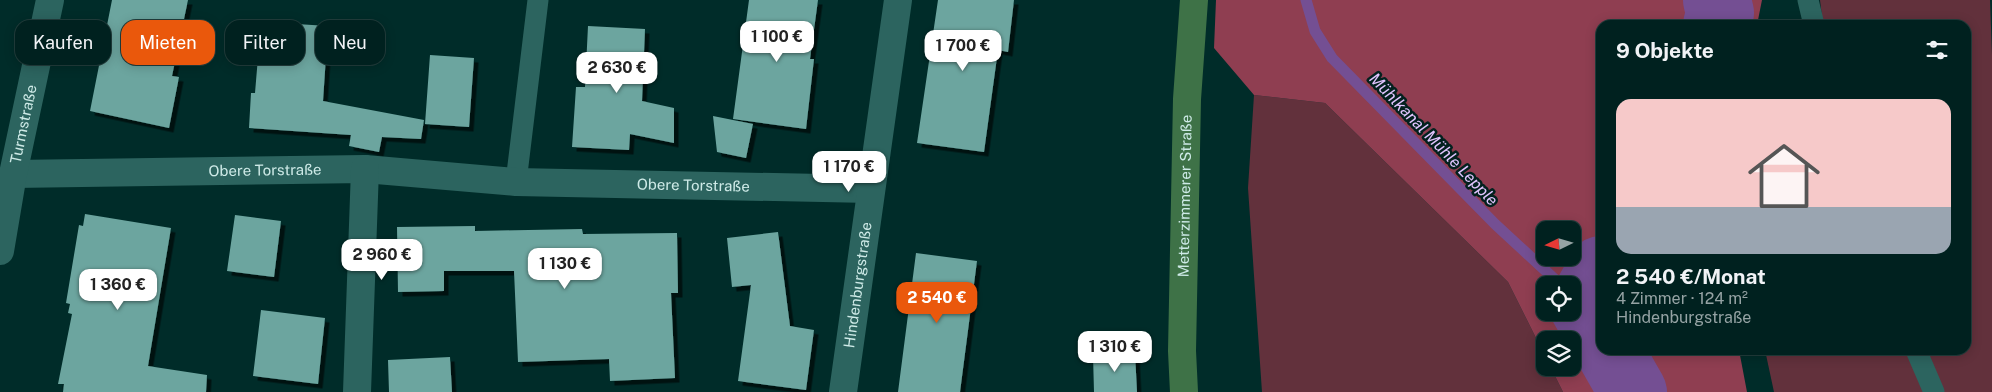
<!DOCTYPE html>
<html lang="de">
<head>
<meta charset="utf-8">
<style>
  body { margin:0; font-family:"Public Sans",sans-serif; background:#0a2928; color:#f1f3f6; height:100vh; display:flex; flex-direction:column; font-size:19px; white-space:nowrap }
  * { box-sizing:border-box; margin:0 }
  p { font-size:16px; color:#95a3a4 }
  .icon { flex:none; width:28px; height:28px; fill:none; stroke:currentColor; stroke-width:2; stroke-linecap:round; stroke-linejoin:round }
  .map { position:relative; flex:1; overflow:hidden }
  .details { position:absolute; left:1596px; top:20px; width:375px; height:335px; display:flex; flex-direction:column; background:#00211f; border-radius:15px; box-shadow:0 2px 12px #0003,0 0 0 1px #223e3d }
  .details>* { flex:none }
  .top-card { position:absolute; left:15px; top:20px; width:475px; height:45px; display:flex; gap:10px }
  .needle { width:32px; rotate:265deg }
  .controls { position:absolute; left:1536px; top:221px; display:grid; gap:10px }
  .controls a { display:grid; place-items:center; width:45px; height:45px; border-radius:10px; background:#00211f; box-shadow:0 2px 12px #0003,0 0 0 1px #223e3d; font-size:25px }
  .price { position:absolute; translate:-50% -42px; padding:0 11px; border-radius:10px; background:#fff; color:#222; font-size:16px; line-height:32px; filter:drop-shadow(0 1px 2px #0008) }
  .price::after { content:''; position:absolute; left:50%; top:30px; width:15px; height:11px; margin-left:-8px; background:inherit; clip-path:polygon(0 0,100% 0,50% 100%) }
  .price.selected { background:#ea580c; color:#fff }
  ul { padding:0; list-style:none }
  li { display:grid; align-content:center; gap:10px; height:265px; padding:0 20px }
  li+li { border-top:1px solid #223e3d }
  li span { display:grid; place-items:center; height:155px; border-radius:15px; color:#555 }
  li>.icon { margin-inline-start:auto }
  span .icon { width:90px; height:90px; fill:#fffc; stroke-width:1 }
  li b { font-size:21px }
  h2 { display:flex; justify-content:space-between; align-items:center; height:60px; padding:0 20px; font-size:21px }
  .tag { padding:0 18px; border-radius:15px; background:#00211f; box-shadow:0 2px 12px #0003,0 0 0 1px #223e3d; font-size:18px; line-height:45px }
  .tag.selected { background:#ea580c; color:#fff }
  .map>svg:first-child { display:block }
  .green { fill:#62313c }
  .forest { fill:#8f3e51; fill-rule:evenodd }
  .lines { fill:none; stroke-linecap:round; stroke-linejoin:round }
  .stream { stroke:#744f93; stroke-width:11 }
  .river { stroke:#744f93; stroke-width:68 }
  .building { fill:#6ca59f; filter:url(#shadow) }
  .service { stroke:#2c645f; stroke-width:21 }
  .minor { stroke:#2c645f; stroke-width:28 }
  .secondary { stroke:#3e7247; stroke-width:28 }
  .labels { text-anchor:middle; stroke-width:5; stroke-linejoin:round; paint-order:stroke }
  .street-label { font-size:15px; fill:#ceeae7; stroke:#03211e }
  .water-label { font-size:16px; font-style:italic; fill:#e1c4fe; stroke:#03211e }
</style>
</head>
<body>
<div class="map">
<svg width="1992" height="392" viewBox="0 0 1992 392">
  <defs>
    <filter id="shadow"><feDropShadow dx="4.5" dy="4.5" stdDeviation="0" flood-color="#0009"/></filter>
  </defs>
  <rect width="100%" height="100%" fill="#002c29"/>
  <!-- green -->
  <path class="green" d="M 1820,0 L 1990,0 L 1992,55 L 1992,392 L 1774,392 L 1765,350 L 1966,350 L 1966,25 L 1823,25 Z
    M 1254,95 L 1325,103 L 1508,282 L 1545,356 L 1545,368 L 1551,368 L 1563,392 L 1262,392 L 1248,188 Z"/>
  <!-- forest -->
  <path class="forest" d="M 1216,0 L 1762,0 L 1757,25 L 1601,25 L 1601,350 L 1739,350 L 1747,392 L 1563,392 L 1551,368 L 1572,368 L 1572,340 L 1545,340 L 1545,356 L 1508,282 L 1325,103 L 1254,95 L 1214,48 ZM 1545,230 L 1572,230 L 1572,258 L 1545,258 ZM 1545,285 L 1572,285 L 1572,312 L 1545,312 Z"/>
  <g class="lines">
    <!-- stream -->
    <path class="stream" d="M 1306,0 L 1315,31 L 1332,58 L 1495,224 L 1561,285
      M 1572,296 L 1582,304"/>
    <!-- river -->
    <path class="river" d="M 1717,25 L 1720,13 L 1717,0
      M 1601,270 L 1582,304 L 1601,338
      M 1609,350 L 1633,392"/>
  </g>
  <!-- building -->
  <path class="building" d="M 112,0 L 188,0 L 172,76 L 179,77 L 169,128 L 90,111 Z
    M 749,0 L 818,0 L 810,59 L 814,59 L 806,129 L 733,119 Z
    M 938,0 L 1014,0 L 1008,52 L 998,50 L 984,152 L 917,143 Z
    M 265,22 L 328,26 L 323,101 L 424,120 L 421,139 L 382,137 L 379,152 L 349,146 L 351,135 L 249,128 L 251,93 L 255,93 L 258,57 L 263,58 Z
    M 588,26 L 645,29 L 642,101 L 674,108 L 674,143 L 630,134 L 629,150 L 572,147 L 576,87 L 585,87 Z
    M 430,55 L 474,58 L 469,127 L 425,124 Z
    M 713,116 L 753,124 L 746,158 L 717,152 Z
    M 85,214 L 171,228 L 148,366 L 207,375 L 206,392 L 63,392 L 64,384 L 58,384 L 72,314 L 68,313 L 70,304 L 66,303 L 79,225 L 83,226 Z
    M 235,215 L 281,221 L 274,277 L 227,271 Z
    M 475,226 L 475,231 L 582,229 L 583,234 L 677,233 L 678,293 L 671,293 L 675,378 L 610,381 L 609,359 L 518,362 L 514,271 L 444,271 L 444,291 L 398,292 L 397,227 Z
    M 778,232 L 790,326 L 814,330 L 806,390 L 738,381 L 751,285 L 732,287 L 727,238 Z
    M 916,253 L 977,261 L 960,392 L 898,392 Z
    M 261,310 L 325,318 L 318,384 L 253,376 Z
    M 1135,353 L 1137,392 L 1094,392 L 1093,355 Z
    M 450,357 L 452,392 L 389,392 L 388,360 Z"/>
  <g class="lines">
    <!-- service -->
    <path class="service" d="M 1808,0 L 1814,25
      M 516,182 L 538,0
      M 1916,350 L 1934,392"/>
    <!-- minor -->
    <g class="minor">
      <path id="s1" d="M 13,174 L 365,169 L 516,182 L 871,189"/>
      <path id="s2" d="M 0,251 L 13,174 L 50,0"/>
      <path d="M 357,392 L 365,169"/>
      <path id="s3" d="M 843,392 L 898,0"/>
    </g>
    <!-- secondary -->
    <path class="secondary" id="s4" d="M 1184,392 L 1182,351 L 1187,99 L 1194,0"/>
  </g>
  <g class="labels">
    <!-- street labels -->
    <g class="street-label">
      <text dy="5" stroke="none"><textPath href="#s2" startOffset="129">Turmstraße</textPath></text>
      <text dy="5" stroke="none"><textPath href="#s1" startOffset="252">Obere Torstraße</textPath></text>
      <text dy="5" stroke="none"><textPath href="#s1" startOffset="681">Obere Torstraße</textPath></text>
      <text dy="5" stroke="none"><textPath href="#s4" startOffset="196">Metterzimmerer Straße</textPath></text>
      <text dy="5" stroke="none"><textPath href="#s3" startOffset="108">Hindenburgstraße</textPath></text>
    </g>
    <!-- water labels -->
    <g class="water-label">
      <text transform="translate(1434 139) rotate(46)" y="6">Mühlkanal Mühle Lepple</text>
    </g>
  </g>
</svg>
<div class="controls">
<a><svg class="needle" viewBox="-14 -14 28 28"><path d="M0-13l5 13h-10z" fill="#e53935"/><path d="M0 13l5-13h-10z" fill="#95a3a4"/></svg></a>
<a><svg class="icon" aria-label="locate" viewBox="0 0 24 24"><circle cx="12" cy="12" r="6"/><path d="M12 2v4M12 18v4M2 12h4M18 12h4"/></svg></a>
<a><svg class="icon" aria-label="layers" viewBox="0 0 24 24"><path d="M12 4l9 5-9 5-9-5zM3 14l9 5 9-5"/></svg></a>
</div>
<b class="price" style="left:777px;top:63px">1 100 €</b>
<b class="price" style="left:963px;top:72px">1 700 €</b>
<b class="price" style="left:617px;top:94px">2 630 €</b>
<b class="price" style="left:849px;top:193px">1 170 €</b>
<b class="price" style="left:382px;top:281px">2 960 €</b>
<b class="price" style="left:565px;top:290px">1 130 €</b>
<b class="price" style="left:118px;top:311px">1 360 €</b>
<b class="price selected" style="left:937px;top:324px">2 540 €</b>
<b class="price" style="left:1115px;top:373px">1 310 €</b>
<div class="top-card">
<a class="tag">Kaufen</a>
<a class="tag selected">Mieten</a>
<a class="tag">Filter</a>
<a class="tag">Neu</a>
</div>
<section class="details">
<h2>9 Objekte<svg class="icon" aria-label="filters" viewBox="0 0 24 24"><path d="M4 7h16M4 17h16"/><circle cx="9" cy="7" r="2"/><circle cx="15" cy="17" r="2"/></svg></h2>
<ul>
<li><span style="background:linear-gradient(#f6c9c9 70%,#9aa5b1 0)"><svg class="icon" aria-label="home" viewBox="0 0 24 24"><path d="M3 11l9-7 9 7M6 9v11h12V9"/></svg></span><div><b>2 540 €/Monat</b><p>4 Zimmer · 124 m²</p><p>Hindenburgstraße</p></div></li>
</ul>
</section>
</div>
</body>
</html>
